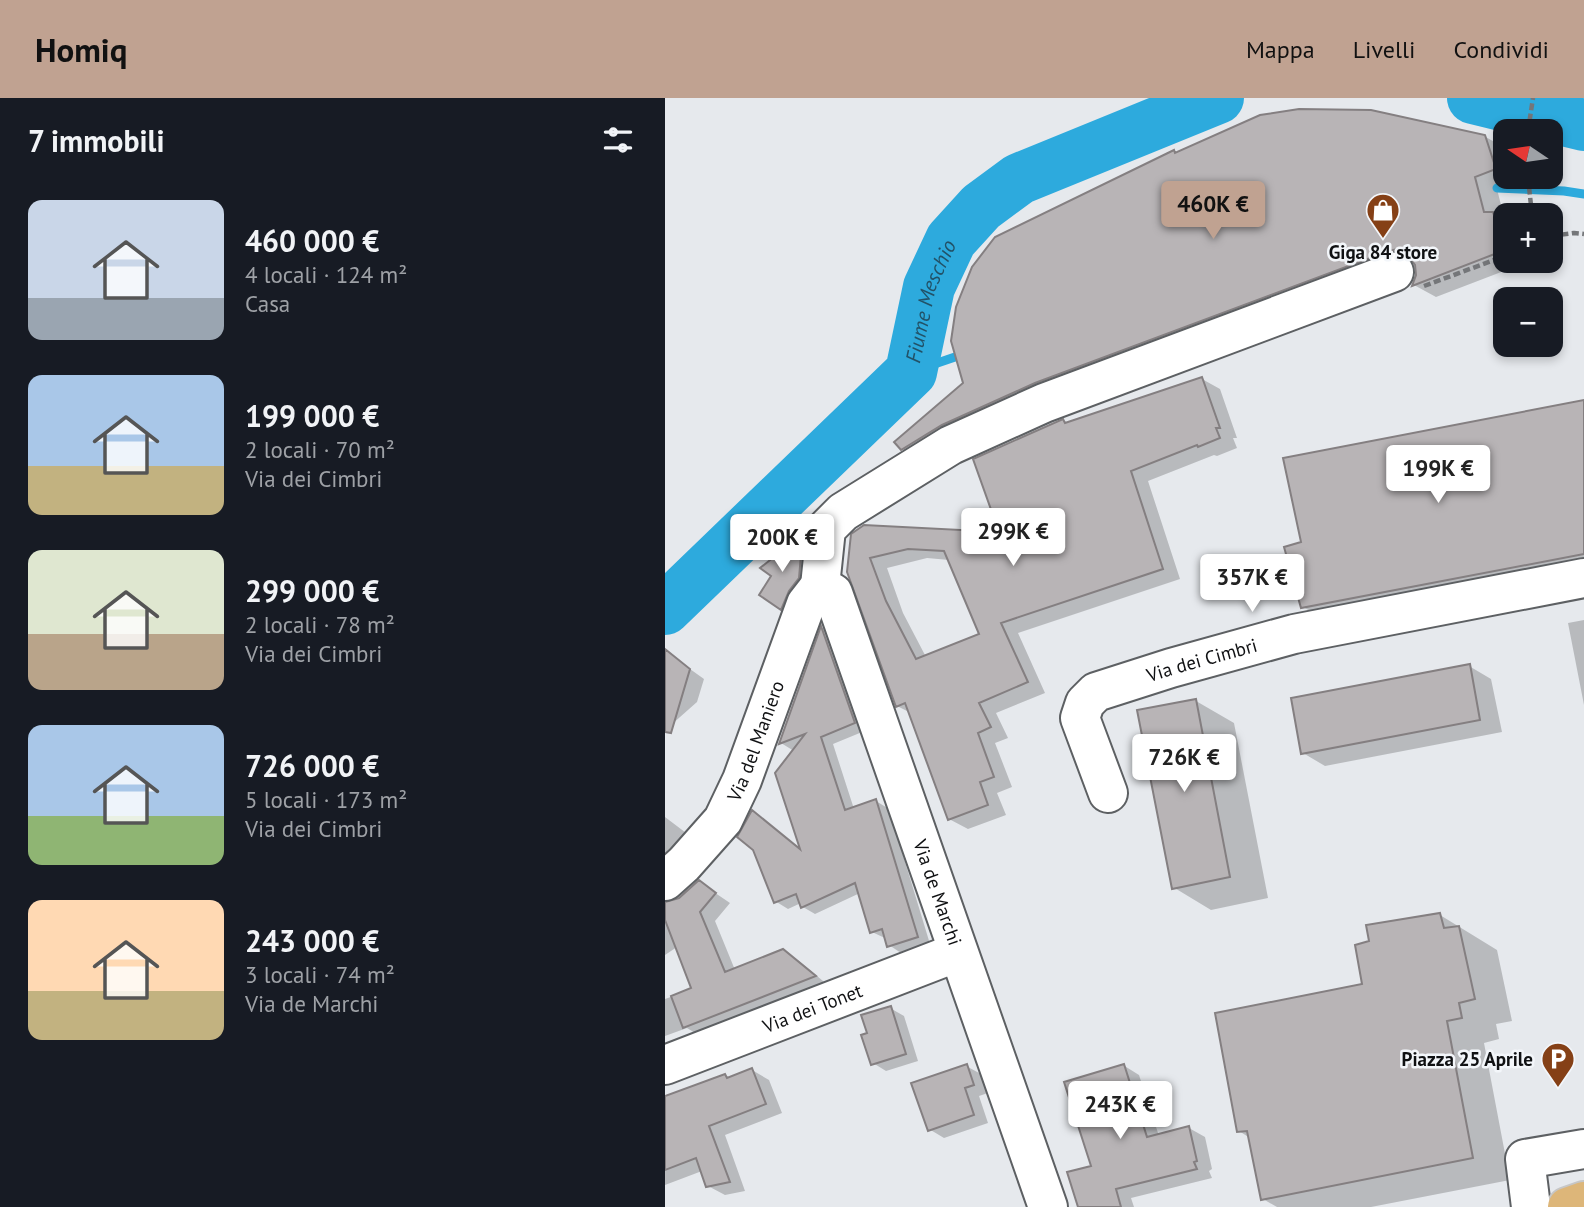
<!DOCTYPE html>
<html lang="it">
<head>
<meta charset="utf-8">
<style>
  body { margin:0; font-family:"PT Sans",sans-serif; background:#20242c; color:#f1f3f6; height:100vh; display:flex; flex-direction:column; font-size:26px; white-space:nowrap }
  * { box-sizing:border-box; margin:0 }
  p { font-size:23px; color:#9ea1a6 }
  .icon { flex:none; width:38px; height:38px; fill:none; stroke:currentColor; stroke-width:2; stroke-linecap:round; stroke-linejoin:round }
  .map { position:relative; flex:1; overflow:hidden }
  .side { display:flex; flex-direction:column; background:#171b24; width:665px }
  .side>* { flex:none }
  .needle { width:46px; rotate:283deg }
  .tools { position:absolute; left:828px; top:21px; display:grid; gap:14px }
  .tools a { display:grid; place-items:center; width:70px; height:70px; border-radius:14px; background:#171b24; box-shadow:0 4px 10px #0003; font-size:35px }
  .price { position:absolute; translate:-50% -60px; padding:0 16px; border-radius:7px; background:#fff; color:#222; font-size:23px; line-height:46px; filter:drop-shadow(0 2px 4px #0008) }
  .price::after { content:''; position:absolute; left:50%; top:42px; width:21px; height:16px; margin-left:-10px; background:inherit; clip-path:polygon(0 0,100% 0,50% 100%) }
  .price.active { background:#c0a291; color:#111 }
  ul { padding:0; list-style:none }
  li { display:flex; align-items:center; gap:21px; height:175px; padding:0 28px }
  li span { display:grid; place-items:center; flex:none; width:196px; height:140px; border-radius:14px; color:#555 }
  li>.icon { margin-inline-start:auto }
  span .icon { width:84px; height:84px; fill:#fffc; stroke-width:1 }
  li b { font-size:30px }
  h2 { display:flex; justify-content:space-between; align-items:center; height:84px; padding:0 28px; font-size:30px }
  header { display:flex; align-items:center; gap:42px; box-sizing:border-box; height:98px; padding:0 35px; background:#c0a291; color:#111 }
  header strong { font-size:33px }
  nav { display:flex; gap:38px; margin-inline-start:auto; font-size:24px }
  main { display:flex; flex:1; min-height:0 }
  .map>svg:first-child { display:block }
  .shadow { fill:#0003; fill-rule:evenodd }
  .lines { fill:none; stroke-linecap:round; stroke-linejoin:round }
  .stream { stroke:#2daadd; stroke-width:9 }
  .river { stroke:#2daadd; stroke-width:52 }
  .building { fill:#b8b4b6; stroke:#847f81; stroke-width:2; fill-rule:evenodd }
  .minor-casing { stroke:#5d6063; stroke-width:42 }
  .major-casing { stroke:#c6c6c6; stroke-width:42 }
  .path { stroke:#747679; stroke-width:4.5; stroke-dasharray:7 3.5; stroke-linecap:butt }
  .minor { stroke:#fff; stroke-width:38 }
  .major { stroke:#ddb679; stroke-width:38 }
  .labels { text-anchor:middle; stroke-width:5; stroke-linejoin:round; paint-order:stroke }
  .poi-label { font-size:19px; font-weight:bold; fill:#101113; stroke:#f3f6fa }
  .street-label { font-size:19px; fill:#101113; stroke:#f3f6fa }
  .water-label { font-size:21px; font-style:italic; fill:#225268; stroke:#f3f6fa }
</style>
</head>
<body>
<header>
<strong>Homiq</strong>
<nav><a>Mappa</a><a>Livelli</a><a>Condividi</a></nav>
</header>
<main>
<section class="side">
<h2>7 immobili<svg class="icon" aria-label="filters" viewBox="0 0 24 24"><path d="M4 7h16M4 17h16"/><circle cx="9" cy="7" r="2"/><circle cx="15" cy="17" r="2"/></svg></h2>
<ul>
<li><span style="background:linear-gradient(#c9d6e8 70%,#9aa5b1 0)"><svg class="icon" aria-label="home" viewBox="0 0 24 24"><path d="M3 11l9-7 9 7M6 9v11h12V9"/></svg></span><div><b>460 000 €</b><p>4 locali · 124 m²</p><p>Casa</p></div></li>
<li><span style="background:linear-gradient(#a9c7e8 65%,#c2b280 0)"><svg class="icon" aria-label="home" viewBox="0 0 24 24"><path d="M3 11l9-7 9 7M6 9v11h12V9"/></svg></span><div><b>199 000 €</b><p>2 locali · 70 m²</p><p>Via dei Cimbri</p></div></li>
<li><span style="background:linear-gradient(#dfe7d0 60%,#b9a48a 0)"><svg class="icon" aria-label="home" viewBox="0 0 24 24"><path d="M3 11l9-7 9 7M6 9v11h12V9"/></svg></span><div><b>299 000 €</b><p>2 locali · 78 m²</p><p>Via dei Cimbri</p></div></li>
<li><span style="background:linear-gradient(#a9c7e8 65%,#8fb573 0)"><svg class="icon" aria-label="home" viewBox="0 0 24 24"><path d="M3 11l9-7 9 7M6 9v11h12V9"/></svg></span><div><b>726 000 €</b><p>5 locali · 173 m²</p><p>Via dei Cimbri</p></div></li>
<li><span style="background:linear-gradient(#ffd9b3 65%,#c2b280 0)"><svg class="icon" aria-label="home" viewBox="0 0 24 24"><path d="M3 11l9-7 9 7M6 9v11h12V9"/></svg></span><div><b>243 000 €</b><p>3 locali · 74 m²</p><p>Via de Marchi</p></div></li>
</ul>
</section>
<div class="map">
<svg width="919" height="1109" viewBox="0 0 919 1109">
  <rect width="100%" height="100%" fill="#e6e9ed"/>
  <!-- shadow -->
  <path class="shadow" d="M 819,38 L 840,50 L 840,79 L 851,79 L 852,83 L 832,91 L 840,123 L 840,163 L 862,164 L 771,199 L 749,187 L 752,177 L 750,164 L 744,165 L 259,364 L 237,351 L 512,56 Z
    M 537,281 L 555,291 L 572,340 L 568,340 L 572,350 L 552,358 L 549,357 L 483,383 L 515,481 L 353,535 L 380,595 L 331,615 L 343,640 L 330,645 L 347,689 L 332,695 L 341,717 L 303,731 L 284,721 L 246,615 L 232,608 L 188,437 L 337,436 L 398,323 L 403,326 ZM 262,460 L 284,462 L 316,537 L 261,559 L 238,515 L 222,470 Z
    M 919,304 L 919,461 L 645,513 L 638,509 L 638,446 Z
    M 135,441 L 149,450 L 131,518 L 117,510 Z
    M 919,522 L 919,607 L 903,525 Z
    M 157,530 L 169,537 L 202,632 L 168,646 L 189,711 L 211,703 L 224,711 L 265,846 L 236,855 L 224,847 L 222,841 L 207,834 L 195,795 L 150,816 L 138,809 L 136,805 L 123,811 L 110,803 L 88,714 L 137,752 L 129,653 L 116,645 Z
    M 4,556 L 39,581 L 32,604 L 6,627 L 0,624 L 0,562 Z
    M 804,568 L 826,581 L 837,634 L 660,668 L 638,655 Z
    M 531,603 L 569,625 L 603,800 L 546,812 L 508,789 Z
    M 0,719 L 33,744 L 0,776 Z
    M 34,784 L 65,805 L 50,823 L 70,872 L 118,853 L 134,863 L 164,888 L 35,938 L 22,930 L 0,938 L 0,901 L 29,891 L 12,849 L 0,857 L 0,806 L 15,801 Z
    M 775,817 L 832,852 L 847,923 L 831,926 L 834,941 L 819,945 L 845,1082 L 706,1109 L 612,1109 L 598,1101 L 585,1040 L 574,1033 L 700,887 Z
    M 225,910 L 239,918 L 253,963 L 221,973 L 208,965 L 204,936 Z
    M 458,967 L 474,977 L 494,1038 L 524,1030 L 540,1039 L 547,1071 L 544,1073 L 547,1080 L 466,1100 L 469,1109 L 414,1109 Z
    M 301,968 L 316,976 L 323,995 L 314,998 L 323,1025 L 279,1040 L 264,1031 Z
    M 87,972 L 104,982 L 117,1015 L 60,1037 L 80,1093 L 60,1097 L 43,1088 L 37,1073 L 0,1087 L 0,1000 L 60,978 L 64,981 Z"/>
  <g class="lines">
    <!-- stream -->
    <path class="stream" d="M 832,90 L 899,93 L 919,96
      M 246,274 L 290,259"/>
    <!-- river -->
    <g class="river">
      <path d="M 808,0 L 919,27"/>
      <path id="s1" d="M 0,511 L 246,274 L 264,189 L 286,142 L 316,109 L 354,81 L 553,0"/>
    </g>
  </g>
  <!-- building -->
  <path class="building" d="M 634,11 L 706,12 L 820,37 L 831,71 L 810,79 L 819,114 L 828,114 L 840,152 L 747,188 L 751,177 L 750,167 L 743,158 L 737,154 L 736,150 L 721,154 L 370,285 L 277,327 L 236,352 L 229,344 L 298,285 L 286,243 L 291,209 L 307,169 L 330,139 L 509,52 L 510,55 L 595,17 Z
    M 537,279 L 555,330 L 551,330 L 555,340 L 533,349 L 532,347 L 466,373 L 498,471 L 336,525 L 363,584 L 314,605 L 326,629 L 313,635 L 329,679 L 315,684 L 323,707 L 283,722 L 240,605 L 231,609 L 182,474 L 186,436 L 199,427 L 334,434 L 308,361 L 398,321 L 400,325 ZM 243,451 L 279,453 L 314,536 L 251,561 L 221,503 L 205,460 Z
    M 919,302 L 919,456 L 636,510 L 619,449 L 636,444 L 618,360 Z
    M 134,439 L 137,445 L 134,480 L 124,493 L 116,512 L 94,497 L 106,478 L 95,470 Z
    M 156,528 L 190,625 L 156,639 L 180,712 L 211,701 L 253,839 L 222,849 L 217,831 L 205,835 L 190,785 L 136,810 L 131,796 L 109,805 L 88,752 L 72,739 L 87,712 L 135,751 L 110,675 L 140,636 L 114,646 Z
    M 0,551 L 25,571 L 6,635 L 0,634 Z
    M 805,566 L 815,622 L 636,656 L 626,600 Z
    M 531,601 L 565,779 L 507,791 L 472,612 Z
    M 34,782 L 51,795 L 35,814 L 60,874 L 118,851 L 151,878 L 18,930 L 6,898 L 26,890 L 0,822 L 0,804 L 14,800 Z
    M 775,815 L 779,830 L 794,828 L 810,901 L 794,905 L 797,920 L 782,923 L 808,1060 L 596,1102 L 582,1033 L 572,1034 L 550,915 L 697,886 L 690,847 L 704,843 L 701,827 Z
    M 226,908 L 241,956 L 206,967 L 196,937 L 202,935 L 196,917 Z
    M 302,966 L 309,987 L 300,990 L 309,1017 L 263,1033 L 246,985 Z
    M 459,966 L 482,1039 L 524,1028 L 532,1063 L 529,1064 L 532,1071 L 451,1091 L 456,1109 L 413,1109 L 402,1074 L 426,1068 L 399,984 Z
    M 87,970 L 101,1006 L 44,1028 L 65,1084 L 41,1089 L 31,1060 L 0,1072 L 0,998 L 60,976 L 62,980 Z"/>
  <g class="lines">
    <defs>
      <g id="minor">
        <path d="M 155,488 L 161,431 L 178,414 L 286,347 L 379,305 L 729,174"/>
        <path id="s2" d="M 155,488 L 168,495 L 383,1109"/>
        <path id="s3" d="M 443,695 L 415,620 L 420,605 L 431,594 L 506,570 L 629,536 L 919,480"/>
        <path id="s4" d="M 0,783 L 19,766 L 58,722 L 77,682 L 141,506 L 155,488"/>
        <path id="s5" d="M 0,967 L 293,854"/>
        <path d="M 866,1109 L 860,1061 L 919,1051"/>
      </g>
      <path id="major" d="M 902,1109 L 919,1103"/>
    </defs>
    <!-- minor casing -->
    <use href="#minor" class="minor-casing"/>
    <!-- major casing -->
    <use href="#major" class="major-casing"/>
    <!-- path -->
    <path class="path" d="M 863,33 L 868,0
      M 863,79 L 867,117
      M 886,138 L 909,135 L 919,136
      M 759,188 L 840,158"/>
    <!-- minor -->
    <use href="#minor" class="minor"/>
    <!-- major -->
    <use href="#major" class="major"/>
  </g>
  <!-- icons -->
  <defs>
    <symbol id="shop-pin" viewBox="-11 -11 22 30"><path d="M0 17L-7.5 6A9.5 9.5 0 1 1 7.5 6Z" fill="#854016" stroke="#f3f6fa"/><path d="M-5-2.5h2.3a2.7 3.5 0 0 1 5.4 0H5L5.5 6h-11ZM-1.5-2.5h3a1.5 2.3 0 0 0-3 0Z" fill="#fff"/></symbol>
    <symbol id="parking-pin" viewBox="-11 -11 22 30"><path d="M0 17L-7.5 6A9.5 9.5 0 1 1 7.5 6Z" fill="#854016" stroke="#f3f6fa"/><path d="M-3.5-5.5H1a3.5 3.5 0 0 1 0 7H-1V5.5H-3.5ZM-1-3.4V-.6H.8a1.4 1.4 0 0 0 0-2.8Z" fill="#fff"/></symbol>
  </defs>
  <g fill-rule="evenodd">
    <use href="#shop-pin" x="699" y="93" width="38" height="52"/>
    <use href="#parking-pin" x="874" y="942" width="38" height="52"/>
  </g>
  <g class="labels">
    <!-- poi labels -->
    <g class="poi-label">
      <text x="718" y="161">Giga 84 store</text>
      <text x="868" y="968" text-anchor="end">Piazza 25 Aprile</text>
    </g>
    <!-- street labels -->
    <g class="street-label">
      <text dy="7" stroke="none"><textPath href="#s3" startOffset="222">Via dei Cimbri</textPath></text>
      <text dy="7" stroke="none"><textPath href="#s4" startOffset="170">Via del Maniero</textPath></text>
      <text dy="7" stroke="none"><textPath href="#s2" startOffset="332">Via de Marchi</textPath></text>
      <text dy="7" stroke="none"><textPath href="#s5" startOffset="158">Via dei Tonet</textPath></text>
    </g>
    <!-- water labels -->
    <g class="water-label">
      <text dy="7" stroke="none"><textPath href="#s1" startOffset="415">Fiume Meschio</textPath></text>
    </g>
  </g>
</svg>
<div class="tools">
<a><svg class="needle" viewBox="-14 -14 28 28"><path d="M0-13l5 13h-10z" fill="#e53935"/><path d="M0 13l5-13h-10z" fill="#9ea1a6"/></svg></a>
<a>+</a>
<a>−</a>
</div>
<b class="price active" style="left:548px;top:143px">460K €</b>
<b class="price" style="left:773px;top:407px">199K €</b>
<b class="price" style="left:348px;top:470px">299K €</b>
<b class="price" style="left:117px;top:476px">200K €</b>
<b class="price" style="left:587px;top:516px">357K €</b>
<b class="price" style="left:519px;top:696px">726K €</b>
<b class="price" style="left:455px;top:1043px">243K €</b>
</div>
</main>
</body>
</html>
